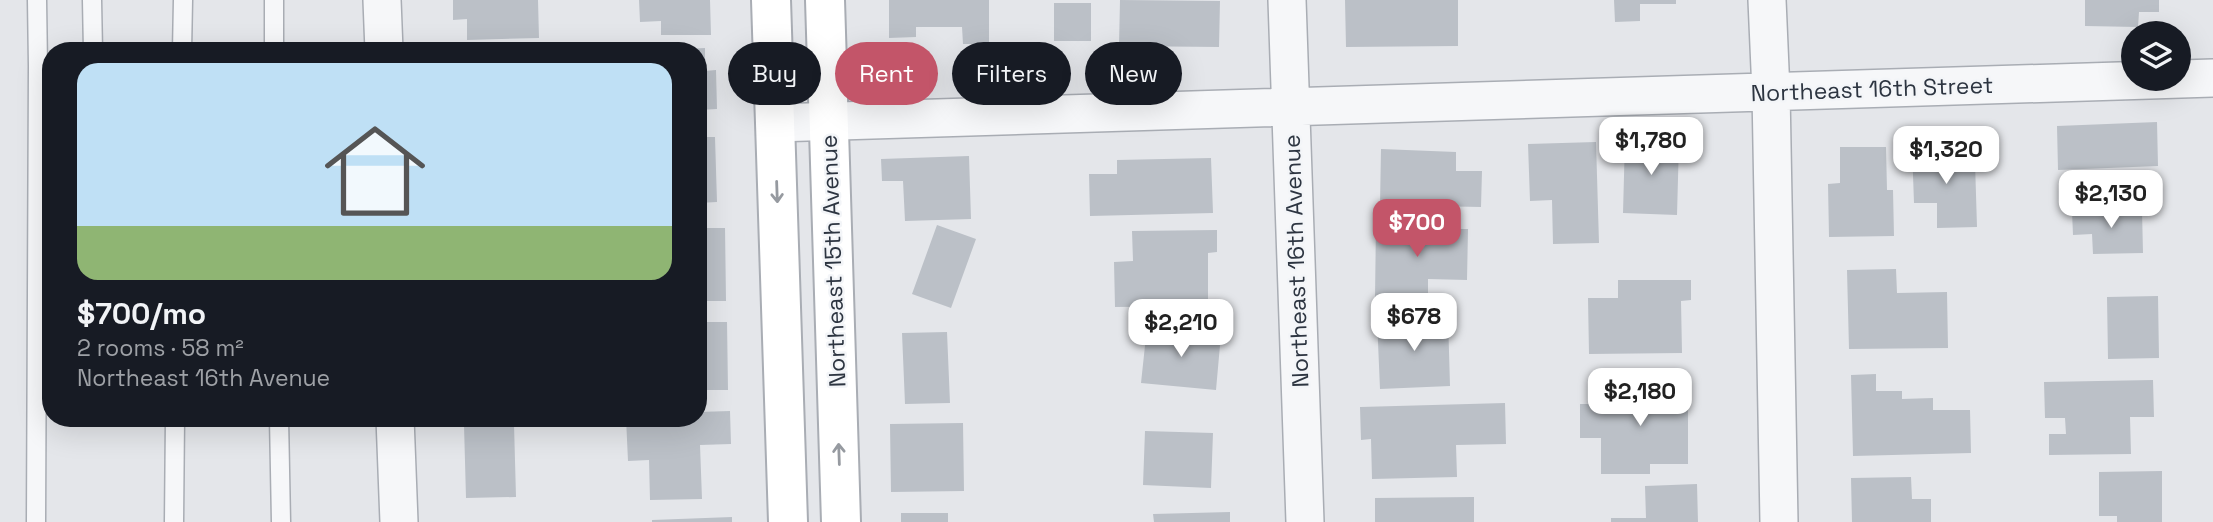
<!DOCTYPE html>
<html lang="en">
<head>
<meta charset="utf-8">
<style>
  body { margin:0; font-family:"Space Grotesk",sans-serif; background:#242831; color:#f1f3f6; height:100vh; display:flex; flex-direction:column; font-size:26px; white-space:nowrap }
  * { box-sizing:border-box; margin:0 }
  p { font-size:23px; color:#9ea1a6 }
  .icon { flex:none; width:38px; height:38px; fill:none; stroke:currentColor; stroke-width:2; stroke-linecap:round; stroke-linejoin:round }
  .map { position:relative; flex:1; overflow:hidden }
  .drawer { position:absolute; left:42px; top:42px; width:665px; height:385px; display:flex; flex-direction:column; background:#171b24; border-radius:28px; box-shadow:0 7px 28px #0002 }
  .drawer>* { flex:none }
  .top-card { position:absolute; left:728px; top:42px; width:665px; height:63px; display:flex; gap:14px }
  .tools { position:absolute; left:2121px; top:21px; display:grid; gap:14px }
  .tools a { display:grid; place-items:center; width:70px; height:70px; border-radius:50%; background:#171b24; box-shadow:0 7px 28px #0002; font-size:35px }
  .price { position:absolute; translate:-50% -60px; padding:0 16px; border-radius:14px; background:#fff; color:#222; font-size:23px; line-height:46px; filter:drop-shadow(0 2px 4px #0008) }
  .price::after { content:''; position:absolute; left:50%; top:42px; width:21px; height:16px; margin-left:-10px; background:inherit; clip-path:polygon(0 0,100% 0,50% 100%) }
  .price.active { background:#c35569; color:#fff }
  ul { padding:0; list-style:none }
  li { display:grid; align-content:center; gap:14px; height:371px; padding:0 35px }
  li span { display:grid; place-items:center; height:217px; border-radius:21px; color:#555 }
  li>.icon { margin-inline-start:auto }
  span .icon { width:126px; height:126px; fill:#fffc; stroke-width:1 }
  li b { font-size:30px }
  .chip { padding:0 24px; border-radius:32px; background:#171b24; box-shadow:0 7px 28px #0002; font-size:24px; line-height:63px }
  .chip.active { background:#c35569; color:#fff }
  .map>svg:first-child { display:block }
  .building { fill:#bbc0c7 }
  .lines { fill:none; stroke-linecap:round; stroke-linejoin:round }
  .lane-casing { stroke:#a9adb4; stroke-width:21 }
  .street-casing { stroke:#a9adb4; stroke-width:40 }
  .secondary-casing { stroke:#a9adb4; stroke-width:42 }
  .lane { stroke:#f6f7f9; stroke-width:18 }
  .street { stroke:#f6f7f9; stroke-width:37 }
  .secondary { stroke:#fff; stroke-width:38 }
  .oneway { stroke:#969aa0 }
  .labels { text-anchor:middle; stroke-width:5; stroke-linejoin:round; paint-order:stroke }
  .street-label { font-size:23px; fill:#2d3541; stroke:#f3f5f8 }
</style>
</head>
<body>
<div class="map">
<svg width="2213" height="522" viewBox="0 0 2213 522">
  <rect width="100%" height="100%" fill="#e4e6ea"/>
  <!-- building -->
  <path class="building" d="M 453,0 L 538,0 L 539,38 L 467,40 L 467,19 L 453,20 Z
    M 639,0 L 710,0 L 711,35 L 661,35 L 661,21 L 640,22 Z
    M 889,0 L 989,0 L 989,44 L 963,44 L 962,27 L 916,27 L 916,37 L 889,38 Z
    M 1120,0 L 1220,1 L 1219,47 L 1119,46 Z
    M 1345,0 L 1458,0 L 1458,46 L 1346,47 Z
    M 1614,0 L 1676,0 L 1676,4 L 1640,4 L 1640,21 L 1615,22 Z
    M 2085,0 L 2159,0 L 2159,12 L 2139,12 L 2138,27 L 2085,26 Z
    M 1054,3 L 1091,3 L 1091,41 L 1054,41 Z
    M 705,48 L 705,71 L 716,70 L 717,109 L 698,110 L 698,51 L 685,51 L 685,49 Z
    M 2157,122 L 2158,166 L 2058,170 L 2057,126 Z
    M 698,137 L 715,137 L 717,202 L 698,203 Z
    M 1625,139 L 1679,142 L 1677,215 L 1623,213 Z
    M 1596,142 L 1599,243 L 1553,244 L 1552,200 L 1530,201 L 1528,144 Z
    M 1953,146 L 1953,163 L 1975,162 L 1977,227 L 1937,228 L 1937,203 L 1914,203 L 1912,147 Z
    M 1840,147 L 1886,147 L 1887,190 L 1893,190 L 1894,236 L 1829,237 L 1828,184 L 1840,183 Z
    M 1381,149 L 1456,152 L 1456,171 L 1482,171 L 1481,207 L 1380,205 Z
    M 969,156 L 971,219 L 905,221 L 903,181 L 882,181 L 881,159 Z
    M 1211,158 L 1213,213 L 1090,216 L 1089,174 L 1117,174 L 1117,160 Z
    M 2142,210 L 2143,253 L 2093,254 L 2092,234 L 2073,235 L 2072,211 Z
    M 1376,223 L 1426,224 L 1426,229 L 1468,229 L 1467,280 L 1428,279 L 1428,298 L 1375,298 Z
    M 937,225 L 976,239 L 951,308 L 912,294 Z
    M 698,228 L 725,228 L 726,301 L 698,301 Z
    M 1217,230 L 1217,252 L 1208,253 L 1208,306 L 1115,307 L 1114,262 L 1133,261 L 1132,231 Z
    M 1896,269 L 1897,293 L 1947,292 L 1948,348 L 1849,349 L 1847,270 Z
    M 1618,280 L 1691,280 L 1691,300 L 1681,301 L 1682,353 L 1589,354 L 1588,298 L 1618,298 Z
    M 2158,296 L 2159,358 L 2108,359 L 2107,297 Z
    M 1448,317 L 1450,386 L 1380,389 L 1377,319 Z
    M 698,322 L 727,322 L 728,390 L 698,390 Z
    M 1147,327 L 1221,334 L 1216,390 L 1141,383 Z
    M 947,332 L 950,403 L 905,404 L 902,333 Z
    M 1876,374 L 1876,391 L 1902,391 L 1902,399 L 1933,398 L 1933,410 L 1970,410 L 1971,453 L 1853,456 L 1851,375 Z
    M 2153,380 L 2154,417 L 2130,417 L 2131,454 L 2049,455 L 2049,434 L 2066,434 L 2065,418 L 2045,418 L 2044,382 Z
    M 1620,385 L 1688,385 L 1688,464 L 1650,464 L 1650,474 L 1601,474 L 1601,438 L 1580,438 L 1580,404 L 1620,404 Z
    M 1505,403 L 1506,444 L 1456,445 L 1457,477 L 1372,479 L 1371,439 L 1361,440 L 1360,407 Z
    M 730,411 L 731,444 L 700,445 L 702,499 L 650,500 L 649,460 L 628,461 L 626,418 L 698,418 L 698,412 Z
    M 963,423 L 964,491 L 891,492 L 890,424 Z
    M 514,424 L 516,497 L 466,498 L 464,425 Z
    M 1145,431 L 1213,433 L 1211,488 L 1143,485 Z
    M 2162,471 L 2162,522 L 2117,522 L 2117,516 L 2099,516 L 2099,472 Z
    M 1911,477 L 1912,499 L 1931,499 L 1931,522 L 1852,522 L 1851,478 Z
    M 1697,484 L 1698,522 L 1611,522 L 1611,518 L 1646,518 L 1645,486 Z
    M 1474,497 L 1474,522 L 1375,522 L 1375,498 Z
    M 1230,512 L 1230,522 L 1154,522 L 1153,514 Z
    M 901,513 L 948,513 L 948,522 L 901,522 Z
    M 732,517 L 732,522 L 652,522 L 652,520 Z"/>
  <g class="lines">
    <defs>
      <path id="lane" d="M 37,0 L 38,66
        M 92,0 L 93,51
        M 274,0 L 274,51
        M 182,51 L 183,0
        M 279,418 L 281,522
        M 36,522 L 38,66 L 51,66
        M 174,522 L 175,418"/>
      <path id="street" d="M 382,0 L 384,51
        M 1287,0 L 1305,522
        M 1767,0 L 1771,92 L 1779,522
        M 775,123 L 2213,78
        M 395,418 L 399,522"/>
      <path id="secondary" d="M 771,0 L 788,522
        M 825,0 L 841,522"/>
    </defs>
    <!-- lane casing -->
    <use href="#lane" class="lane-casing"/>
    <!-- street casing -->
    <use href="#street" class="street-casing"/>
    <!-- secondary casing -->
    <use href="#secondary" class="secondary-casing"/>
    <!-- lane -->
    <use href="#lane" class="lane"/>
    <!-- street -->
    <use href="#street" class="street"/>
    <!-- secondary -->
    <use href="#secondary" class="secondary"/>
  </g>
  <!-- one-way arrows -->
  <defs><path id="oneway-shaft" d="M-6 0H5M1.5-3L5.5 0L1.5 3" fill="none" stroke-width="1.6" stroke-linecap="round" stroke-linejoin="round" transform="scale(1.75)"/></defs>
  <g class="oneway">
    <use href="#oneway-shaft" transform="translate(777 192) rotate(88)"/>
    <use href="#oneway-shaft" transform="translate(839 454) rotate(-92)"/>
  </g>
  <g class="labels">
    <!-- street labels -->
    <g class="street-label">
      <text transform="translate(1872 89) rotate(-2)" y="8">Northeast 16th Street</text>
      <text transform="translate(833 261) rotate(-92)" y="8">Northeast 15th Avenue</text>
      <text transform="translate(1296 261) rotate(-92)" y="8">Northeast 16th Avenue</text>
    </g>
  </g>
</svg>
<div class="tools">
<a><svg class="icon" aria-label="layers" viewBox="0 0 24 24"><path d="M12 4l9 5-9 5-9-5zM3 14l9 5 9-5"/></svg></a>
</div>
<b class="price" style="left:1651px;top:177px">$1,780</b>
<b class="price" style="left:1946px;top:186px">$1,320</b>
<b class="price" style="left:2111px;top:230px">$2,130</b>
<b class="price active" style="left:1417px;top:259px">$700</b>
<b class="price" style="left:1414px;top:353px">$678</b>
<b class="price" style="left:1181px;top:359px">$2,210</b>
<b class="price" style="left:1640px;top:428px">$2,180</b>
<div class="top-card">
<a class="chip">Buy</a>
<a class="chip active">Rent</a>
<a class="chip">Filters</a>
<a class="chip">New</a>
</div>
<section class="drawer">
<ul>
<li><span style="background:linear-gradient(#bfe0f5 75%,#8fb573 0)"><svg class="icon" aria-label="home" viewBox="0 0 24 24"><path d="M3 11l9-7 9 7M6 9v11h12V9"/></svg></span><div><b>$700/mo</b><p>2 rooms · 58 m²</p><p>Northeast 16th Avenue</p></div></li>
</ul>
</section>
</div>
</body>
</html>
